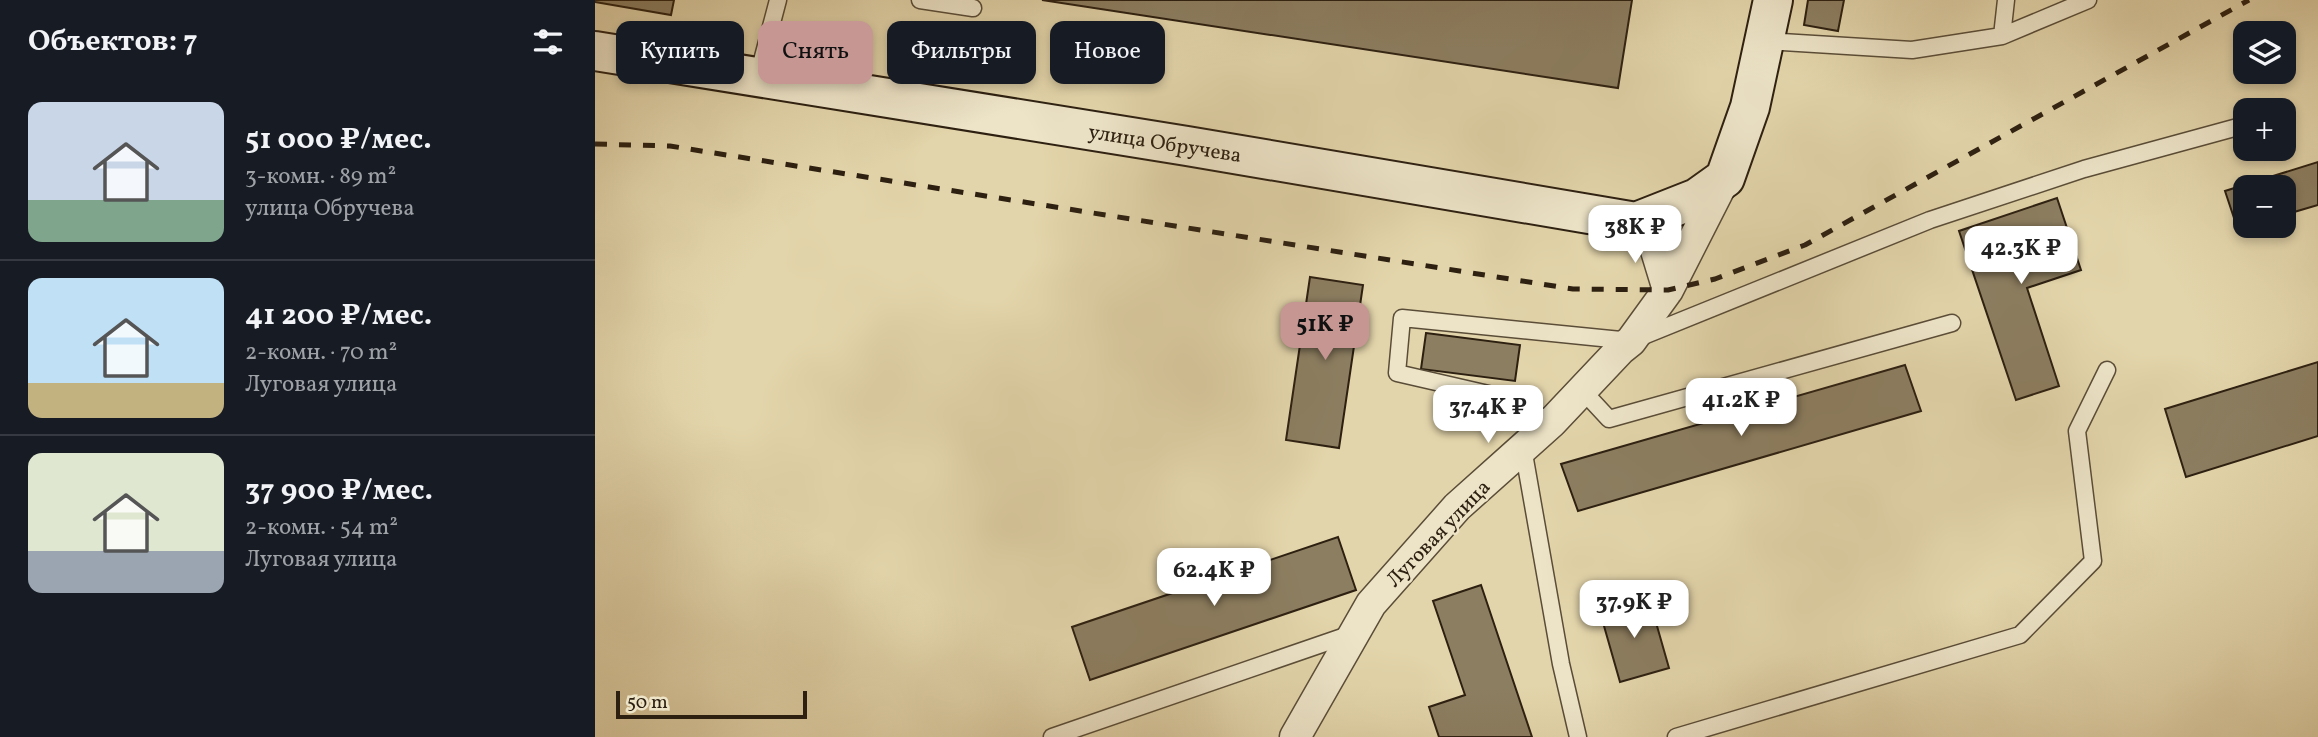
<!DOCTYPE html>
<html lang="ru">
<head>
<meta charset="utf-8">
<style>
  body { margin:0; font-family:Vollkorn,serif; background:#242831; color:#f1f3f6; height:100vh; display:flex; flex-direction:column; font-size:26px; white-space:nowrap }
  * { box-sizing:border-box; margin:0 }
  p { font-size:23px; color:#9ea1a6 }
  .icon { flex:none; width:38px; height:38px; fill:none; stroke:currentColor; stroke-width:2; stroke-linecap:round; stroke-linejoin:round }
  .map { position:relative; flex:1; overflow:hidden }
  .side { display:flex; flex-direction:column; background:#171b24; width:595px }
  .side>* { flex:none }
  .hud { position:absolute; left:21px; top:21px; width:665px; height:63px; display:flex; gap:14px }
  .buttons { position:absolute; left:1638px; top:21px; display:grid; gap:14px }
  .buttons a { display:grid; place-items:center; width:63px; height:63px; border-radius:14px; background:#171b24; box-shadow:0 4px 10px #0003; font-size:35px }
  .scale { position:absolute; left:21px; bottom:18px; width:191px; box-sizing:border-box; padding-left:7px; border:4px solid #2d2011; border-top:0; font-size:19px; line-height:24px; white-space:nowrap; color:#2d2011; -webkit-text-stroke:5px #ede4c8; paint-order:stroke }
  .price { position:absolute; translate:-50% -60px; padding:0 16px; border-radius:14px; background:#fff; color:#222; font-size:23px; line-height:46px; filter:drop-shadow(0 2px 4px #0008) }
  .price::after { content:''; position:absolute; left:50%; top:42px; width:21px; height:16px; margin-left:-10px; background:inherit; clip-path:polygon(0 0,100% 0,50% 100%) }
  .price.on { background:#c59692; color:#111 }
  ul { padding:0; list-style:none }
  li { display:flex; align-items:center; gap:21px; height:175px; padding:0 28px }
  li+li { border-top:2px solid #363941 }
  li span { display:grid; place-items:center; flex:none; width:196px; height:140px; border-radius:14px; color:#555 }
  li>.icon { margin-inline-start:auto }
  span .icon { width:84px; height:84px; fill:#fffc; stroke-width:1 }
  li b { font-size:30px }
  h2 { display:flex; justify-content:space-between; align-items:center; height:84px; padding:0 28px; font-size:30px }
  .pill { padding:0 24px; border-radius:14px; background:#171b24; box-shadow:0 4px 10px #0003; font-size:24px; line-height:63px }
  .pill.on { background:#c59692; color:#111 }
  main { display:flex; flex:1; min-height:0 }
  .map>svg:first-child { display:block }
  .building { fill:#8c7e61; stroke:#2d2011; stroke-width:2 }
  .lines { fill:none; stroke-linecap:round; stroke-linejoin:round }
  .service-casing { stroke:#5a4d38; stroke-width:19 }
  .minor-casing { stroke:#5a4d38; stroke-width:33 }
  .secondary-casing { stroke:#2d2011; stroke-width:42 }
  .service { stroke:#ede4c8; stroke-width:16 }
  .minor { stroke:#ede4c8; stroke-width:30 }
  .secondary { stroke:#ede4c8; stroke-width:38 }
  .rail { stroke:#2d2011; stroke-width:5; stroke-dasharray:12 12; stroke-linecap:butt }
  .labels { text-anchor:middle; stroke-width:5; stroke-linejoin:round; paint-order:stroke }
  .street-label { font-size:21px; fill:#2d2011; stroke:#ede4c8 }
</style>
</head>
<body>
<main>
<section class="side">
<h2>Объектов: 7<svg class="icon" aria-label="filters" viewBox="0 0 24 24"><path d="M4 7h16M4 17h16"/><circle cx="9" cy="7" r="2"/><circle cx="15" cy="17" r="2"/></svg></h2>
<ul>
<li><span style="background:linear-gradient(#c9d6e8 70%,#7fa58c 0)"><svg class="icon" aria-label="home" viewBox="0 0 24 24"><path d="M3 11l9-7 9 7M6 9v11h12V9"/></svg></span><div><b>51 000 ₽/мес.</b><p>3-комн. · 89 m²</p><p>улица Обручева</p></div></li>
<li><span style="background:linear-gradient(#bfe0f5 75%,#c2b280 0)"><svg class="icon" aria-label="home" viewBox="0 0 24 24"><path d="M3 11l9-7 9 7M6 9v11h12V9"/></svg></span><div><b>41 200 ₽/мес.</b><p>2-комн. · 70 m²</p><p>Луговая улица</p></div></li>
<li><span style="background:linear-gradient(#dfe7d0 70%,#9aa5b1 0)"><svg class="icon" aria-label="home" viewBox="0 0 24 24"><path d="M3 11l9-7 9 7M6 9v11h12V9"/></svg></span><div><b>37 900 ₽/мес.</b><p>2-комн. · 54 m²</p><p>Луговая улица</p></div></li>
</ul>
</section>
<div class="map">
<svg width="1723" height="737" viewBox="0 0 1723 737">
  <rect width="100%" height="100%" fill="#e3d5ab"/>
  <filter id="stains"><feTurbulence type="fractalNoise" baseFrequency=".00286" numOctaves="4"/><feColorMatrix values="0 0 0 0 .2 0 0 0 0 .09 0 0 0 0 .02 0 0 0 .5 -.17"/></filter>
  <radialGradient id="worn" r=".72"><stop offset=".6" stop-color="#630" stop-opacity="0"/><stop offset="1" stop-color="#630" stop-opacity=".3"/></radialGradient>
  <!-- building -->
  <path class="building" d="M 0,0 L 79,0 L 76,15 L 0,2 Z
    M 447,0 L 1037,0 L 1023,88 Z
    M 1213,0 L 1249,0 L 1243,31 L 1209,25 Z
    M 1723,162 L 1723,205 L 1689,215 L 1689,187 L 1650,187 L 1650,226 L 1655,226 L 1643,230 L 1630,191 Z
    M 1462,198 L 1486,270 L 1432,288 L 1464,386 L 1421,400 L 1364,231 Z
    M 715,277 L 768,285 L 744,448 L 691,440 Z
    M 831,333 L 925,345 L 920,381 L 826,369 Z
    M 1723,362 L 1723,436 L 1591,477 L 1570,409 Z
    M 1310,365 L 1326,411 L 983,511 L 966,464 Z
    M 743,537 L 761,590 L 495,680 L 477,627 Z
    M 886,585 L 937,737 L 844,737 L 834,707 L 870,695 L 838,601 Z
    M 1054,598 L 1074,668 L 1025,682 L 1005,612 Z"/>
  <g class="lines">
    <defs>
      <path id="service" d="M 325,0 L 378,8
        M 1407,36 L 1411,0
        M 1170,41 L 1317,50 L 1407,36 L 1493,0
        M 163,76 L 183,0
        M 988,391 L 1014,419 L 1357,323
        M 957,422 L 902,396 L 802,373 L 807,318 L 1036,341 L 1335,220 L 1489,169 L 1650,125
        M 928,448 L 966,664 L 983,737
        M 457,737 L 756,634
        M 1081,737 L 1425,635 L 1498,561 L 1482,431 L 1512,370"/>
      <path id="minor" d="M 1041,222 L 1059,244 L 1073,290
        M 700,737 L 776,604 L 862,507 L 957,422 L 1026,349 L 1036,341 L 1073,290 L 1130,178"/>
      <path id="secondary" d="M 0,51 L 592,146 L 1041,222 L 1102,198 L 1130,178 L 1155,107 L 1178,0"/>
    </defs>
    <!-- service casing -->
    <use href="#service" class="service-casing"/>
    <!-- minor casing -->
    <use href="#minor" class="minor-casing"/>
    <!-- secondary casing -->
    <use href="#secondary" class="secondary-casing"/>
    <!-- service -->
    <use href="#service" class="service"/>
    <!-- minor -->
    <use href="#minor" class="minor"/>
    <!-- secondary -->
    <use href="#secondary" class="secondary"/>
    <!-- rail -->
    <path class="rail" d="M 0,144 L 75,146 L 978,289 L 1073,290 L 1120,279 L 1210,245 L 1654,0"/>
  </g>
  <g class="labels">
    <!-- street labels -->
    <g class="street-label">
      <text transform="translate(570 143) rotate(9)" y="7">улица Обручева</text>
      <text transform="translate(843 533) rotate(-46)" y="7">Луговая улица</text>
    </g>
  </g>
  <rect width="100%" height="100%" filter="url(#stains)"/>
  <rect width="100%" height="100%" fill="url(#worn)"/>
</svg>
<div class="buttons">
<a><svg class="icon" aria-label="layers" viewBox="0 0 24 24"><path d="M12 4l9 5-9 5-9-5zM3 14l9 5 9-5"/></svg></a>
<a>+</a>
<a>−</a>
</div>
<div class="scale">50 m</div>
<b class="price" style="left:1040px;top:265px">38K ₽</b>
<b class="price" style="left:1426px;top:286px">42.3K ₽</b>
<b class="price on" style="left:730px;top:362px">51K ₽</b>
<b class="price" style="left:1146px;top:438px">41.2K ₽</b>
<b class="price" style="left:893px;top:445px">37.4K ₽</b>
<b class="price" style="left:619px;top:608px">62.4K ₽</b>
<b class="price" style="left:1039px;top:640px">37.9K ₽</b>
<div class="hud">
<a class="pill">Купить</a>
<a class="pill on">Снять</a>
<a class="pill">Фильтры</a>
<a class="pill">Новое</a>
</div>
</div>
</main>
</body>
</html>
